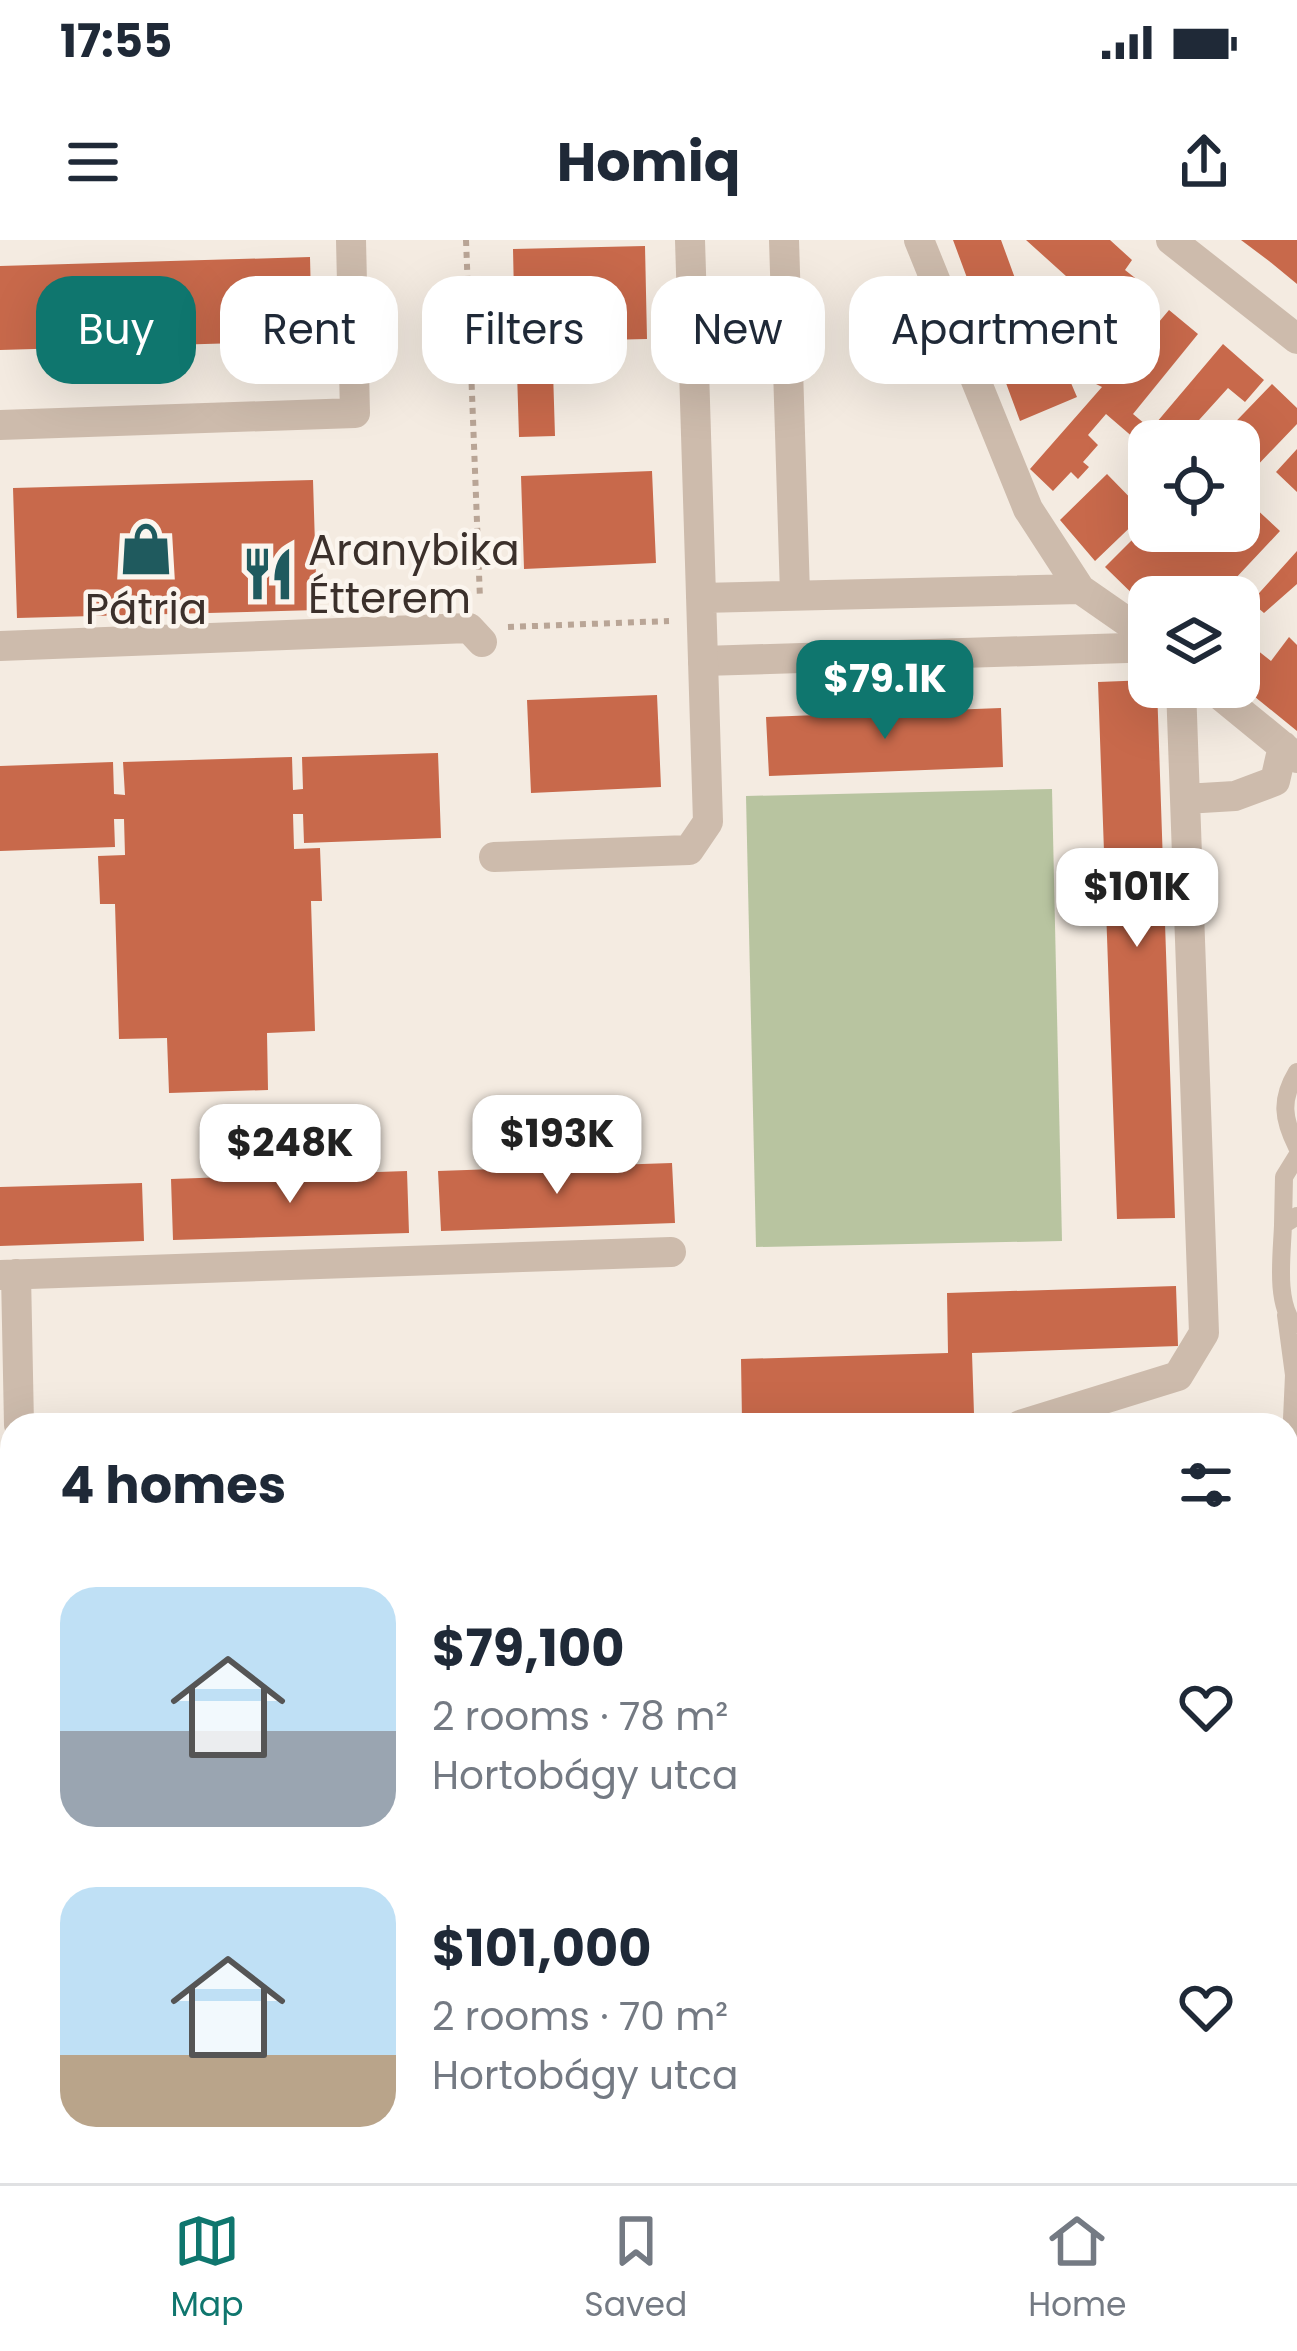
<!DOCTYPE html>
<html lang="en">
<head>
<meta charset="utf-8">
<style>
  body { margin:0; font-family:Poppins,sans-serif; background:#f6f6f7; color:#1f2937; height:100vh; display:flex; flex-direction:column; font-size:45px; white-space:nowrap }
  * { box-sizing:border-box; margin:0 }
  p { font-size:39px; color:#747a83 }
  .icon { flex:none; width:66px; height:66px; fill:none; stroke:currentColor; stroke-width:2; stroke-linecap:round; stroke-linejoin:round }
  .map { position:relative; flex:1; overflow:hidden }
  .drawer { position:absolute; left:0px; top:1173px; width:1299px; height:771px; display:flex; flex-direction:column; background:#fff; border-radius:36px 36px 0 0; box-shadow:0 12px 48px #0002 }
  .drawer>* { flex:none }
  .hud { position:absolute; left:36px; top:36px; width:1227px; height:108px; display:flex; gap:24px }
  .fabs { position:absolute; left:1128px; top:180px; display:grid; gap:24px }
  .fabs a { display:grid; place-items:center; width:132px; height:132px; border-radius:24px; background:#fff; box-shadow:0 12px 48px #0002; font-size:60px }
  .price { position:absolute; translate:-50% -102px; padding:0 27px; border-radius:24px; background:#fff; color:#222; font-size:39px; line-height:78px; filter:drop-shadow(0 3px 6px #0008) }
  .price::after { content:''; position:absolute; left:50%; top:72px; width:36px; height:27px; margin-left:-18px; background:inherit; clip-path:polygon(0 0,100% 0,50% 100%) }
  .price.current { background:#0f766e; color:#fff }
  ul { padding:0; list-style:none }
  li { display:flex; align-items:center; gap:36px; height:300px; padding:0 60px }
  li span { display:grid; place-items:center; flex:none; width:336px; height:240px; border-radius:36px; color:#555 }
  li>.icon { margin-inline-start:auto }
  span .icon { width:144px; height:144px; fill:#fffc; stroke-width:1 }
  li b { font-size:51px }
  h2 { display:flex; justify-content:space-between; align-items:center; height:144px; padding:0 60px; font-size:51px }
  .chip { padding:0 42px; border-radius:36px; background:#fff; box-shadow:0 12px 48px #0002; font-size:42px; line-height:108px }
  .chip.current { background:#0f766e; color:#fff }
  .status { display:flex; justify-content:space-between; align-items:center; height:84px; padding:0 60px; background:#fff; direction:ltr }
  .status svg { height:33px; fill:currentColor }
  header { display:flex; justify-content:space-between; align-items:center; height:156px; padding:0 60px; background:#fff; font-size:54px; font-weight:700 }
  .menu { display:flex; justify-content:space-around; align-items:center; height:168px; border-top:3px solid #e0e1e3; background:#fff; font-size:33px; color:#747a83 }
  .menu a { display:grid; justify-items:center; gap:6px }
  .menu .current { color:#0f766e }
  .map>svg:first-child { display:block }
  .green { fill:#b8c4a0 }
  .building { fill:#c8694b }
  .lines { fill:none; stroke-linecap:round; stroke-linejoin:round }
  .path { stroke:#b9a596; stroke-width:6; stroke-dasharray:6 6; stroke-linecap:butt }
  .service { stroke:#cdbbac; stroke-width:18 }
  .pedestrian { stroke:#cdbbac; stroke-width:30 }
  .minor { stroke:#cdbbac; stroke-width:30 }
  .primary { stroke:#7d675c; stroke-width:30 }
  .labels { text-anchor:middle; stroke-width:9; stroke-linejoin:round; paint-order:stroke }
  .poi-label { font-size:42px; fill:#3b302b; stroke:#fbf5ee; text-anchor:start }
</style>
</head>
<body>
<div class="status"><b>17:55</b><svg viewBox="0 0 49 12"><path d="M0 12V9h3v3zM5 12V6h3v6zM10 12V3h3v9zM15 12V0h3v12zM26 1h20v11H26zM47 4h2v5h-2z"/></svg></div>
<header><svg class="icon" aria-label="menu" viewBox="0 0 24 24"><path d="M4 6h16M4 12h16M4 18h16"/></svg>Homiq<svg class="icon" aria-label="share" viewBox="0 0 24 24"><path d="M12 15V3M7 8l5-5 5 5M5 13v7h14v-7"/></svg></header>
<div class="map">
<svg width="1297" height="1943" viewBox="0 0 1297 1943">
  <rect width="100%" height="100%" fill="#f4ebe1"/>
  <!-- green -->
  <path class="green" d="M 1052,549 L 1062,1001 L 756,1007 L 746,556 Z"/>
  <!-- building -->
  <path class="building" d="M 953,0 L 1001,0 L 1042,112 L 1070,100 L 1083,129 L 1068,136 L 1077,157 L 1020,181 Z
    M 1026,0 L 1110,0 L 1132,20 L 1125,30 L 1153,52 L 1114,97 L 1132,114 L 1169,70 L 1198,94 L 1133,174 L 1151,189 L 1223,104 L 1264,140 L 1245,162 L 1228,148 L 1180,201 L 1149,201 L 1149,211 L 1106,174 L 1088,195 L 1098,205 L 1083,222 L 1089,227 L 1078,239 L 1071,232 L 1053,251 L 1030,229 L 1102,147 L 1092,142 L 1113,116 L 1078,86 L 1097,64 Z
    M 1241,0 L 1297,0 L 1297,44 L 1269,21 Z
    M 645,6 L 647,99 L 515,102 L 513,9 Z
    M 310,17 L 312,101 L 0,110 L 0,26 Z
    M 1052,70 L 1061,87 L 1050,93 L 1041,76 Z
    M 553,131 L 555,196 L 519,197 L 517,132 Z
    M 1272,144 L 1297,168 L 1297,184 L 1252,231 L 1239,219 L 1239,201 L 1217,201 Z
    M 1297,209 L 1297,252 L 1276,232 Z
    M 652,231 L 656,323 L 524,329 L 521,236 Z
    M 1107,234 L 1145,273 L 1095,321 L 1060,280 Z
    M 313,240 L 317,370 L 17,378 L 13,248 Z
    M 1239,253 L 1280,291 L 1218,357 L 1149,357 L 1149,370 L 1105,327 L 1149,283 L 1149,291 L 1173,291 L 1187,302 L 1198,291 L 1239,291 Z
    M 1297,311 L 1297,344 L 1264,373 L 1251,362 Z
    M 1289,397 L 1297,405 L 1297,491 L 1239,444 L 1239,422 L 1252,406 L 1271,421 Z
    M 1149,440 L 1149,447 L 1157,447 L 1175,978 L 1117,979 L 1098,442 Z
    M 657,455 L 661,547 L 531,553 L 527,460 Z
    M 1001,468 L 1003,527 L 769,536 L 766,477 Z
    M 438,513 L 441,598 L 304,603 L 303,574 L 293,574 L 294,609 L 320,608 L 322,661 L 311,661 L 315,791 L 267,793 L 268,850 L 169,853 L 167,798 L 119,799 L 115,664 L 100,664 L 98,616 L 125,615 L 124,579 L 114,579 L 115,607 L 0,611 L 0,526 L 113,522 L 114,554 L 125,555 L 123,522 L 292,517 L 293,550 L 303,549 L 302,517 Z
    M 672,923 L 675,983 L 441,991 L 438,931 Z
    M 407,931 L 409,993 L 173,1000 L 171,939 Z
    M 142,943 L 144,1001 L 0,1006 L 0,947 Z
    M 1176,1046 L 1178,1106 L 972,1113 L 974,1174 L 727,1185 L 742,1181 L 741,1119 L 948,1113 L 947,1053 Z
    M 10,1333 L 12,1333 L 12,1464 L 0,1461 L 0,1380 Z
    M 1297,1365 L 1297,1447 L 1287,1450 L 1287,1368 Z
    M 1287,1459 L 1297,1489 L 1297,1547 L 1287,1550 Z
    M 12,1695 L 12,1774 L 11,1774 L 0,1736 L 0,1699 Z
    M 1297,1753 L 1297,1880 L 1296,1880 L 1287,1854 L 1287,1757 Z
    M 228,1932 L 356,1932 L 360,1943 L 231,1943 Z
    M 402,1932 L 672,1932 L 672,1943 L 404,1943 Z
    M 721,1932 L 859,1932 L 859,1943 L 721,1943 Z
    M 965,1932 L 1003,1932 L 1001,1943 L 964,1943 Z
    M 1066,1932 L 1131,1932 L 1131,1933 L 1101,1943 L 1070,1943 Z"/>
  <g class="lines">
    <!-- path -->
    <path class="path" d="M 466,0 L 480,359
      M 508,387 L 669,381"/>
    <!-- service -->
    <path class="service" d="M 1297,832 C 1280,860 1283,879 1297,907
      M 1283,985 L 1284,937 L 1297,916
      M 1286,1075 L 1294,1135 L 1288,1267
      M 1294,1085 C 1275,1061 1282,1015 1283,985 L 1297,976
      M 1287,1732 L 1297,1729
      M 688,1943 L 688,1932
      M 921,1943 L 922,1932"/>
    <!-- pedestrian -->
    <path class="pedestrian" d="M 0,406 L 469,388 L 482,402
      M 703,421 L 1127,408 L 1141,390"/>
    <!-- minor -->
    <path class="minor" d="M 784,0 L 795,354
      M 919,0 L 1028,269 L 1080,349 L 1149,397
      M 1171,0 L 1297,99
      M 0,185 L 355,173 L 351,0
      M 701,358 L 1080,349
      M 1210,447 L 1297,518
      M 1185,559 L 1235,556 L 1275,541 L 1283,506
      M 494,617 L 689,610 L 708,582 L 690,0
      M 16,1034 L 19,1185
      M 0,1035 L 671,1012
      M 1020,1185 L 1178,1136 L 1204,1093 L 1181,447
      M 0,1235 L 12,1235"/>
    <!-- primary -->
    <path class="primary" d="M 1287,1267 L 1297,1264
      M 0,1620 L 12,1617"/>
  </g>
  <!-- icons -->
  <defs>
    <symbol id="shop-bare" viewBox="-9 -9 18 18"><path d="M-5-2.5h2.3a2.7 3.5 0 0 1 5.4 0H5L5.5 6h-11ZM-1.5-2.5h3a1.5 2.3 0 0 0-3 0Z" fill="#1f5a5e" stroke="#fbf5ee" stroke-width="2.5" paint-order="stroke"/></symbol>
    <symbol id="restaurant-bare" viewBox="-9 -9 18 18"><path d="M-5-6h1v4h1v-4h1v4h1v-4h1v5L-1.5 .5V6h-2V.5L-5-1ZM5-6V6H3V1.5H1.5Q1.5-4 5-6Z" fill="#1f5a5e" stroke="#fbf5ee" stroke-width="2.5" paint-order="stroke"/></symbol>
  </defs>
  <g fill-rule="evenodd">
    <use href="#shop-bare" x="108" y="271" width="76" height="76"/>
    <use href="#restaurant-bare" x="230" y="296" width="76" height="76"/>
  </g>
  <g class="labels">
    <!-- poi labels -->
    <g class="poi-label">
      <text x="308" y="325">Aranybika<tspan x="308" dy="48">Étterem</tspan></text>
      <text x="146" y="384" text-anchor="middle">Pátria</text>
    </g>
  </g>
</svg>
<div class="fabs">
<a><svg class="icon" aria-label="locate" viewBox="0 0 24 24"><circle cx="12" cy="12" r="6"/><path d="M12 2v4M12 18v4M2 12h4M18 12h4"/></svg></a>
<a><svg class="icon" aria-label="layers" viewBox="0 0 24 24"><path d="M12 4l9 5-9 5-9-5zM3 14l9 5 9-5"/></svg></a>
</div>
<b class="price current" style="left:885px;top:502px">$79.1K</b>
<b class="price" style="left:1137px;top:710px">$101K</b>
<b class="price" style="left:557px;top:957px">$193K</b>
<b class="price" style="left:290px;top:966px">$248K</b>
<div class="hud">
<a class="chip current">Buy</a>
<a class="chip">Rent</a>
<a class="chip">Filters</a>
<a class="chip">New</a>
<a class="chip">Apartment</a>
</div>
<section class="drawer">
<h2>4 homes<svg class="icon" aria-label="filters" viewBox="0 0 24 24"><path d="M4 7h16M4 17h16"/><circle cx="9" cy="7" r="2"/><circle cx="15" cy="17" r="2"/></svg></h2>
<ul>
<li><span style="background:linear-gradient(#bfe0f5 60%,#9aa5b1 0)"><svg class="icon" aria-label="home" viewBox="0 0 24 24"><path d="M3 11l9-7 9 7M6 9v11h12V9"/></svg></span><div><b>$79,100</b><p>2 rooms · 78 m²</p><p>Hortobágy utca</p></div><svg class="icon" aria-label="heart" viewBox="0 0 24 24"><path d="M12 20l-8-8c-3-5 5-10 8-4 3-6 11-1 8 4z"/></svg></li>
<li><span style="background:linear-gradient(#bfe0f5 70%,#b9a48a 0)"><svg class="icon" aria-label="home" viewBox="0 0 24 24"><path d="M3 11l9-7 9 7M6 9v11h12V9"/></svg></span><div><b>$101,000</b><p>2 rooms · 70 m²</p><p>Hortobágy utca</p></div><svg class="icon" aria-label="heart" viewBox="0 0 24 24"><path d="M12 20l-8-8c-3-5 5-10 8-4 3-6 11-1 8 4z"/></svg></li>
</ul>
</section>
</div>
<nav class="menu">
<a class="current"><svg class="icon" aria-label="map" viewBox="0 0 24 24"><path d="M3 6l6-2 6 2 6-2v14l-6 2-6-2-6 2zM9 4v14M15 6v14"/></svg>Map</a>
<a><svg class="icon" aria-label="saved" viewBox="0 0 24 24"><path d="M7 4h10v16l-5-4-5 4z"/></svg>Saved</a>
<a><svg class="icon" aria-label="home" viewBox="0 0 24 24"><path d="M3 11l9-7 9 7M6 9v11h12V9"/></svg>Home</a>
</nav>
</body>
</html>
